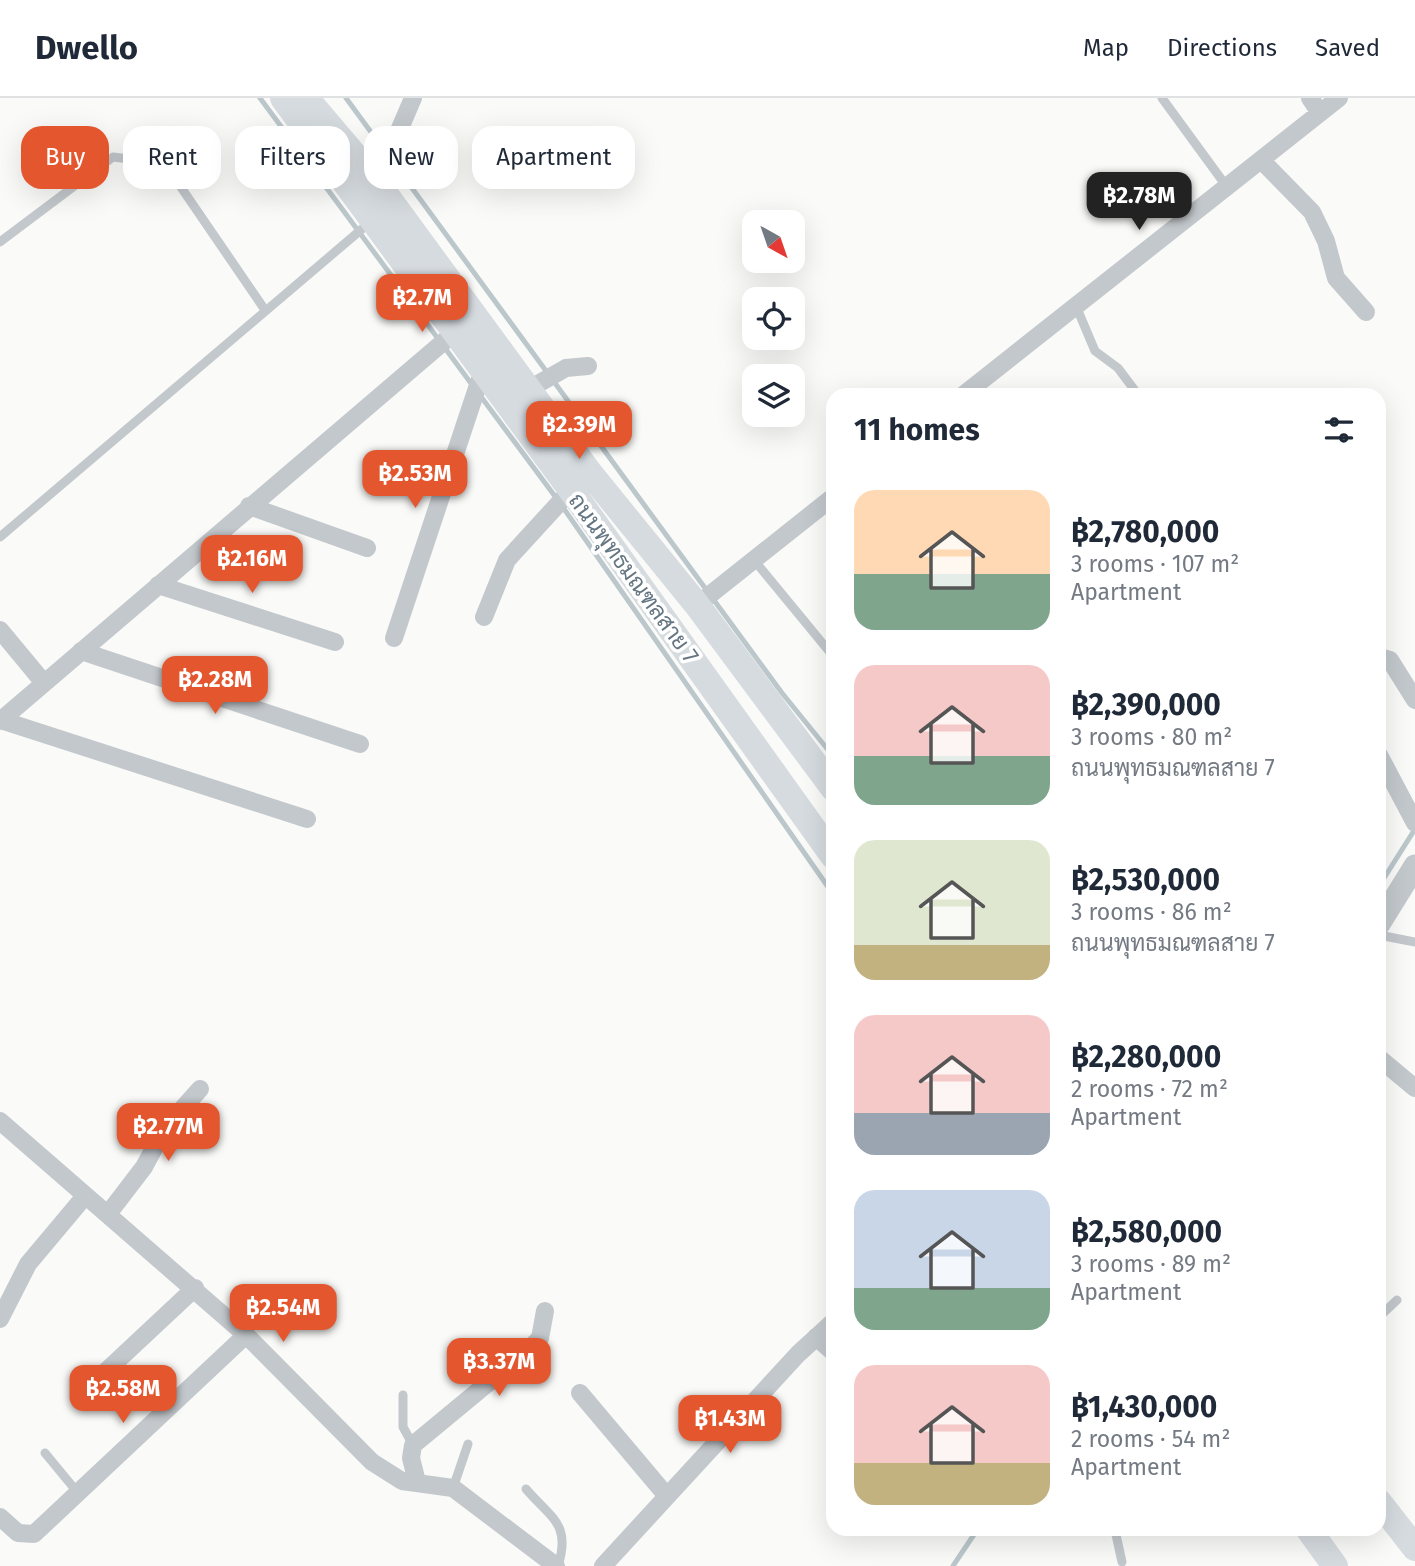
<!DOCTYPE html>
<html lang="en">
<head>
<meta charset="utf-8">
<style>
  body { margin:0; font-family:"Fira Sans",Sarabun,sans-serif; background:#f6f6f7; color:#1f2937; height:100vh; display:flex; flex-direction:column; font-size:26px; white-space:nowrap }
  * { box-sizing:border-box; margin:0 }
  p { font-size:23px; color:#747a83 }
  .icon { flex:none; width:38px; height:38px; fill:none; stroke:currentColor; stroke-width:2; stroke-linecap:round; stroke-linejoin:round }
  .map { position:relative; flex:1; overflow:hidden }
  .drawer { position:absolute; left:826px; top:290px; width:560px; height:1148px; display:flex; flex-direction:column; background:#fff; border-radius:21px; box-shadow:0 7px 28px #0002 }
  .drawer>* { flex:none }
  .guide { position:absolute; left:21px; top:28px; width:665px; height:63px; display:flex; gap:14px }
  .needle { width:46px; rotate:140deg }
  .buttons { position:absolute; left:742px; top:112px; display:grid; gap:14px }
  .buttons a { display:grid; place-items:center; width:63px; height:63px; border-radius:14px; background:#fff; box-shadow:0 7px 28px #0002; font-size:35px }
  .price { position:absolute; translate:-50% -60px; padding:0 16px; border-radius:14px; background:#e4572e; color:#fff; font-size:23px; line-height:46px; filter:drop-shadow(0 2px 4px #0008) }
  .price::after { content:''; position:absolute; left:50%; top:42px; width:21px; height:16px; margin-left:-10px; background:inherit; clip-path:polygon(0 0,100% 0,50% 100%) }
  .price.active { background:#222; color:#fff }
  ul { padding:0; list-style:none }
  li { display:flex; align-items:center; gap:21px; height:175px; padding:0 28px }
  li span { display:grid; place-items:center; flex:none; width:196px; height:140px; border-radius:21px; color:#555 }
  li>.icon { margin-inline-start:auto }
  span .icon { width:84px; height:84px; fill:#fffc; stroke-width:1 }
  li b { font-size:30px }
  h2 { display:flex; justify-content:space-between; align-items:center; height:84px; padding:0 28px; font-size:30px }
  .pill { padding:0 24px; border-radius:21px; background:#fff; box-shadow:0 7px 28px #0002; font-size:24px; line-height:63px }
  .pill.active { background:#e4572e; color:#fff }
  header { display:flex; align-items:center; gap:42px; box-sizing:border-box; height:98px; padding:0 35px; background:#fff; border-bottom:2px solid #e0e1e3 }
  header strong { font-size:33px }
  nav { display:flex; gap:38px; margin-inline-start:auto; font-size:24px }
  .map>svg:first-child { display:block }
  .lines { fill:none; stroke-linecap:round; stroke-linejoin:round }
  .stream { stroke:#bbc7cb; stroke-width:5 }
  .service { stroke:#c3c8cc; stroke-width:9 }
  .minor { stroke:#c3c8cc; stroke-width:18 }
  .tertiary { stroke:#c3c8cc; stroke-width:23 }
  .secondary { stroke:#d6dbdf; stroke-width:26 }
  .labels { text-anchor:middle; stroke-width:7; stroke-linejoin:round; paint-order:stroke }
  .street-label { font-size:23px; fill:#657683; stroke:#fff }
</style>
</head>
<body>
<header>
<strong>Dwello</strong>
<nav><a>Map</a><a>Directions</a><a>Saved</a></nav>
</header>
<div class="map">
<svg width="1415" height="1468" viewBox="0 0 1415 1468">
  <rect width="100%" height="100%" fill="#fafaf8"/>
  <g class="lines">
    <!-- stream -->
    <path class="stream" d="M 260,0 L 473,288
      M 346,0 L 782,595 L 833,658
      M 479,296 L 557,401
      M 562,408 L 833,796
      M 1379,788 L 1415,731
      M 953,1468 L 977,1432"/>
    <!-- service -->
    <path class="service" d="M 1162,0 L 1227,89
      M 0,144 L 113,59 L 147,63 L 174,79 L 265,212
      M 1076,208 L 1095,253 L 1118,270 L 1139,298
      M 0,439 L 369,125
      M 754,462 L 833,558
      M 1379,837 L 1415,844
      M 1379,1219 L 1397,1202
      M 458,1264 L 482,1289
      M 403,1297 L 403,1329 L 413,1347
      M 45,1355 L 78,1395
      M 453,1390 L 468,1346
      M 526,1391 C 552,1421 571,1426 558,1468
      M 1115,1432 L 1122,1464"/>
    <!-- minor -->
    <path class="minor" d="M 1310,0 L 1320,15
      M 1261,62 L 1312,114 L 1326,143 L 1336,180 L 1366,214
      M 373,79 L 381,62 L 392,49 L 413,0
      M 529,291 L 566,270 L 588,268
      M 962,298 L 1339,0
      M 249,408 L 367,450
      M 158,487 L 335,544
      M 697,507 L 833,399
      M 484,519 L 507,462 L 571,392
      M 0,532 L 44,585
      M 394,540 L 483,272
      M 81,553 L 360,646
      M 1379,559 L 1390,562 L 1415,602
      M 1,622 L 307,721
      M 0,623 L 455,234
      M 1379,657 L 1415,725
      M 1379,960 L 1415,990
      M 0,1023 L 246,1237 L 372,1364 L 402,1383 L 453,1390 L 556,1468
      M 108,1116 L 144,1069 L 165,1030 L 200,991
      M 0,1221 L 28,1166 L 85,1098
      M 816,1239 L 833,1254
      M 87,1291 L 195,1190
      M 580,1295 L 666,1397
      M 417,1384 L 411,1360 L 413,1347 L 529,1251 L 540,1240 L 545,1213
      M 0,1419 L 18,1435 L 34,1436 L 246,1237
      M 603,1468 L 798,1256 L 833,1224"/>
    <!-- tertiary -->
    <path class="tertiary" d="M 1379,826 L 1415,768"/>
    <!-- secondary -->
    <path class="secondary" d="M 283,0 L 571,392 L 833,758
      M 306,0 L 373,79 L 589,374 L 697,507 L 833,690
      M 1379,1404 L 1415,1450
      M 1309,1432 L 1335,1468"/>
  </g>
  <g class="labels">
    <!-- street labels -->
    <g class="street-label">
      <text transform="translate(634 480) rotate(54)" y="8">ถนนพุทธมณฑลสาย 7</text>
    </g>
  </g>
</svg>
<div class="buttons">
<a><svg class="needle" viewBox="-14 -14 28 28"><path d="M0-13l5 13h-10z" fill="#e53935"/><path d="M0 13l5-13h-10z" fill="#747a83"/></svg></a>
<a><svg class="icon" aria-label="locate" viewBox="0 0 24 24"><circle cx="12" cy="12" r="6"/><path d="M12 2v4M12 18v4M2 12h4M18 12h4"/></svg></a>
<a><svg class="icon" aria-label="layers" viewBox="0 0 24 24"><path d="M12 4l9 5-9 5-9-5zM3 14l9 5 9-5"/></svg></a>
</div>
<b class="price active" style="left:1139px;top:134px">฿2.78M</b>
<b class="price" style="left:422px;top:236px">฿2.7M</b>
<b class="price" style="left:579px;top:363px">฿2.39M</b>
<b class="price" style="left:415px;top:412px">฿2.53M</b>
<b class="price" style="left:252px;top:497px">฿2.16M</b>
<b class="price" style="left:215px;top:618px">฿2.28M</b>
<b class="price" style="left:168px;top:1065px">฿2.77M</b>
<b class="price" style="left:283px;top:1246px">฿2.54M</b>
<b class="price" style="left:499px;top:1300px">฿3.37M</b>
<b class="price" style="left:123px;top:1327px">฿2.58M</b>
<b class="price" style="left:730px;top:1357px">฿1.43M</b>
<div class="guide">
<a class="pill active">Buy</a>
<a class="pill">Rent</a>
<a class="pill">Filters</a>
<a class="pill">New</a>
<a class="pill">Apartment</a>
</div>
<section class="drawer">
<h2>11 homes<svg class="icon" aria-label="filters" viewBox="0 0 24 24"><path d="M4 7h16M4 17h16"/><circle cx="9" cy="7" r="2"/><circle cx="15" cy="17" r="2"/></svg></h2>
<ul>
<li><span style="background:linear-gradient(#ffd9b3 60%,#7fa58c 0)"><svg class="icon" aria-label="home" viewBox="0 0 24 24"><path d="M3 11l9-7 9 7M6 9v11h12V9"/></svg></span><div><b>฿2,780,000</b><p>3 rooms · 107 m²</p><p>Apartment</p></div></li>
<li><span style="background:linear-gradient(#f6c9c9 65%,#7fa58c 0)"><svg class="icon" aria-label="home" viewBox="0 0 24 24"><path d="M3 11l9-7 9 7M6 9v11h12V9"/></svg></span><div><b>฿2,390,000</b><p>3 rooms · 80 m²</p><p>ถนนพุทธมณฑลสาย 7</p></div></li>
<li><span style="background:linear-gradient(#dfe7d0 75%,#c2b280 0)"><svg class="icon" aria-label="home" viewBox="0 0 24 24"><path d="M3 11l9-7 9 7M6 9v11h12V9"/></svg></span><div><b>฿2,530,000</b><p>3 rooms · 86 m²</p><p>ถนนพุทธมณฑลสาย 7</p></div></li>
<li><span style="background:linear-gradient(#f6c9c9 70%,#9aa5b1 0)"><svg class="icon" aria-label="home" viewBox="0 0 24 24"><path d="M3 11l9-7 9 7M6 9v11h12V9"/></svg></span><div><b>฿2,280,000</b><p>2 rooms · 72 m²</p><p>Apartment</p></div></li>
<li><span style="background:linear-gradient(#c9d6e8 70%,#7fa58c 0)"><svg class="icon" aria-label="home" viewBox="0 0 24 24"><path d="M3 11l9-7 9 7M6 9v11h12V9"/></svg></span><div><b>฿2,580,000</b><p>3 rooms · 89 m²</p><p>Apartment</p></div></li>
<li><span style="background:linear-gradient(#f6c9c9 70%,#c2b280 0)"><svg class="icon" aria-label="home" viewBox="0 0 24 24"><path d="M3 11l9-7 9 7M6 9v11h12V9"/></svg></span><div><b>฿1,430,000</b><p>2 rooms · 54 m²</p><p>Apartment</p></div></li>
</ul>
</section>
</div>
</body>
</html>
